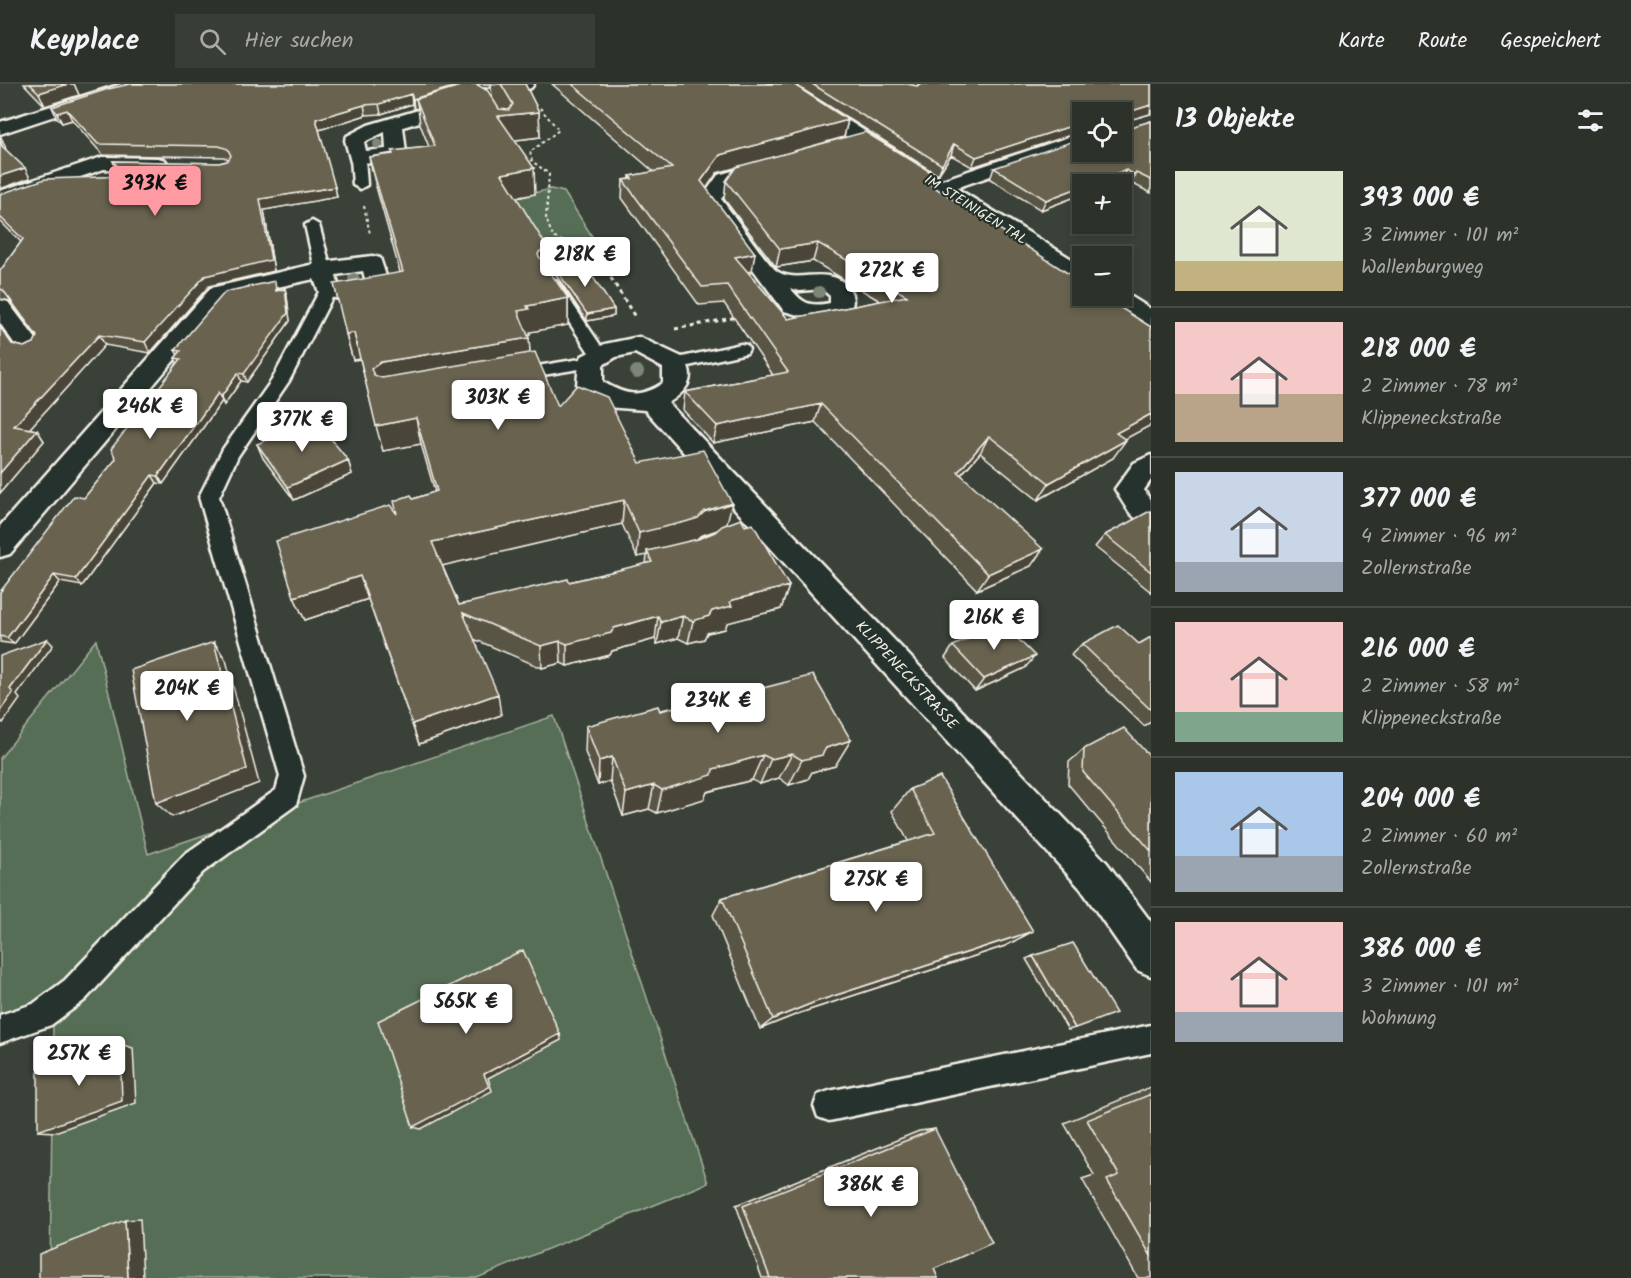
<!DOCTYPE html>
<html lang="de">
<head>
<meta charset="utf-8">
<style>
  body { margin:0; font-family:Kalam,sans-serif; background:#383d36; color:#f1f3f6; height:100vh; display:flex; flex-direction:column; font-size:22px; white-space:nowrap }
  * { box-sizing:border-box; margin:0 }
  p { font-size:20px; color:#a6a9a8 }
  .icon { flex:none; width:33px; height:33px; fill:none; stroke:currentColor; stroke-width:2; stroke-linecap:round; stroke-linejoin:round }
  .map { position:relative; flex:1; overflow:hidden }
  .sheet { display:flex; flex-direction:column; background:#2c312a; width:480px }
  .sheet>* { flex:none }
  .controls { position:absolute; left:1072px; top:18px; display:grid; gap:12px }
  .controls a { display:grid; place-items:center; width:60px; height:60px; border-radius:0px; background:#2c312a; box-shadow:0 3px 9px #0003,0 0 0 2px #484c47; font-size:30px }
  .price { position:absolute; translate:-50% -51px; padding:0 14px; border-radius:6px; background:#fff; color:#222; font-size:20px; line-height:39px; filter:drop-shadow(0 2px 3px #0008) }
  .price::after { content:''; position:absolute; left:50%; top:36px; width:18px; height:14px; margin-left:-9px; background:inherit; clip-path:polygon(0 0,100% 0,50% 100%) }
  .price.on { background:#ff9aa2; color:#111 }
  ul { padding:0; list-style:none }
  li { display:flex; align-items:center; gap:18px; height:150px; padding:0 24px }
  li+li { border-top:2px solid #484c47 }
  li span { display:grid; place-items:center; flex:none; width:168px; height:120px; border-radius:0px; color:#555 }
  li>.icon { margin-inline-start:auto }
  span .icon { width:72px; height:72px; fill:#fffc; stroke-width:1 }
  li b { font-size:26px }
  h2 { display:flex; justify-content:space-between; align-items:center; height:72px; padding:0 24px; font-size:26px }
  header { display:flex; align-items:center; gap:36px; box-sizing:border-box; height:84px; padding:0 30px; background:#2c312a; border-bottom:2px solid #484c47 }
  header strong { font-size:28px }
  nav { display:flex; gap:33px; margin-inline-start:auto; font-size:21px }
  .search { width:420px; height:54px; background:#383d36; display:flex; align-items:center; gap:15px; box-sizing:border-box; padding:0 21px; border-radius:0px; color:#a6a9a8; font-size:22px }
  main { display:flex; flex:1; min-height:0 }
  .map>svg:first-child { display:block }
  .green { fill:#556e55; stroke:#a4b09e; stroke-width:1.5 }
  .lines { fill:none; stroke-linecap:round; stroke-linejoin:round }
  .service-casing { stroke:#f4f1e8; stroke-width:5 }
  .minor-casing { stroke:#f4f1e8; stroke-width:5 }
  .path-far1 { stroke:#f4f1e8; stroke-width:2; stroke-dasharray:3 3; stroke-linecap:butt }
  .path { stroke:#f4f1e8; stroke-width:3; stroke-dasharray:4 4; stroke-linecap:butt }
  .service { fill:#26332d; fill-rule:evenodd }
  .minor { fill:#26332d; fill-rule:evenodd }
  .tree { fill:#7d8578 }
  .wall { fill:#595445; stroke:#f4f1e8; stroke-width:1.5; fill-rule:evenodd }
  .shaded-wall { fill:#494538; stroke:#f4f1e8; stroke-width:1.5 }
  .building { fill:#686250; stroke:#f4f1e8; stroke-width:1.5 }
  .labels { text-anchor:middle; stroke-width:4.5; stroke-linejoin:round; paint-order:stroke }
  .far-street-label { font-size:14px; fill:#f4f1e8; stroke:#26332d }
  .street-label { font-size:15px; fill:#f4f1e8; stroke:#26332d }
</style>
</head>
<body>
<header>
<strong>Keyplace</strong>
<div class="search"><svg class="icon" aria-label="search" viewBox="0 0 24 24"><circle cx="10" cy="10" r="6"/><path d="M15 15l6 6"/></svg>Hier suchen</div>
<nav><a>Karte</a><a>Route</a><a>Gespeichert</a></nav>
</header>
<main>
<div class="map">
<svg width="1151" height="1194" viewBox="0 0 1151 1194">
  <rect width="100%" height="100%" fill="#3a4138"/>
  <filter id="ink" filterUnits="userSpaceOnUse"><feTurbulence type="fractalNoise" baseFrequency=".0167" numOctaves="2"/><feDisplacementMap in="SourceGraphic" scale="12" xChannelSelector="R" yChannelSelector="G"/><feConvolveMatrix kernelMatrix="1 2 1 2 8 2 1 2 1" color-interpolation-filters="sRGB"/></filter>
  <g filter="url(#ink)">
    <!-- green -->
    <path class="green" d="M 551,105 L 564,108 L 602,168 L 569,178 L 549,179 L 504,116 Z
      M 96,556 L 148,770 L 554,632 L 708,1099 L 477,1194 L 50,1194 L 53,940 L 0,956 L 0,674 Z"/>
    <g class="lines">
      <defs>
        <path id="service" d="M 358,70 L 365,74 L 367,101 L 360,105 L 353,101 L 351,74 Z
          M 312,137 L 319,141 L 331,185 L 328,188 L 323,190 L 315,185 L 305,141 Z
          M 552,195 L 557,197 L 607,271 L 605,275 L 598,276 L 597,282 L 513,296 L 507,295 L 504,291 L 507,287 L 513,286 L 592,273 L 544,200 Z
          M 328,201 L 336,206 L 289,297 L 238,372 L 219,413 L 304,692 L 296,721 L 203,788 L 85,916 L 51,941 L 0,959 L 0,931 L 33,920 L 65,896 L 185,770 L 276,706 L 280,692 L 199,413 L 223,365 L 272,296 L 320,206 Z
          M 741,260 L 747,261 L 749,265 L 747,269 L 675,285 L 669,284 L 667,280 L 669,276 Z
          M 1151,941 L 1151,969 L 829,1037 L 818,1033 L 814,1022 L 818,1011 L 829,1007 Z"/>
        <path id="minor" d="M 122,0 L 153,0 L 150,4 L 112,13 L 0,50 L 0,38 Z
          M 506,0 L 534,0 L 531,4 L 403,43 L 406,69 L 403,73 L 358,80 L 351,78 L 345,56 L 347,52 L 368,41 ZM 385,48 L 386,65 L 366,67 L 364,58 Z
          M 769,0 L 790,0 L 942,96 L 1083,48 L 1083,60 L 956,104 L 1083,182 L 1083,199 L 1075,197 L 857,60 Z
          M 102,73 L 158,74 L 165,76 L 168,80 L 165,84 L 158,86 L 104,85 L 0,120 L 0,107 Z
          M 772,76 L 779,78 L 782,82 L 779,86 L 732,99 L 721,115 C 731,127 769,183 778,188 C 794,197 812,189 828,192 C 846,194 860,213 849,228 L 816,236 L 784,227 L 701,115 L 718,91 ZM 790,204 L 800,207 L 822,205 L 830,212 L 830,219 C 810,223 803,220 790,204 Z
          M 372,172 L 380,174 L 389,201 C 375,221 340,216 320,211 L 314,195 L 227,214 L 10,470 L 0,473 L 0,442 L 211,204 L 323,178 ZM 363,187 L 366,198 L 353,203 L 338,201 L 336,191 Z
          M 1122,207 L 1151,225 L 1151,242 L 1143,240 L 1106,217 L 1103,212 L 1122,212 Z
          M 0,216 L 8,218 L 39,259 L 42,264 L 39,269 L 30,272 L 21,269 L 0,239 Z
          M 639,253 L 684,274 C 698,296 685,308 668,319 L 1107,779 L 1151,838 L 1151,892 L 1137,886 L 1081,805 L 645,326 L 606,323 L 581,307 L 577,301 L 579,278 L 582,272 L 605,260 ZM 635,269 L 663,284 L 663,299 C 640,314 626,312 603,298 L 603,281 L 616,273 Z
          M 1151,371 L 1151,396 L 1144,406 L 1151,417 L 1151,443 C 1131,436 1125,422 1115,405 L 1134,379 Z"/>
      </defs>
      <!-- service casing -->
      <use href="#service" class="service-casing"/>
      <!-- minor casing -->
      <use href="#minor" class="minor-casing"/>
      <!-- path-far1 -->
      <path class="path-far1" d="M 540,24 L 559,46 L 530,68 L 532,77 L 549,90 L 546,135 L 553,153 L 599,174 L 612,196
        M 364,122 L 370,150
        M 567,178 L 587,169"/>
      <!-- path -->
      <path class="path" d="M 611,194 L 635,233
        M 675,245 L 738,233"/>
      <!-- service -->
      <use href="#service" class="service"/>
      <!-- minor -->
      <use href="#minor" class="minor"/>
    </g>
    <!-- trees -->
    <g class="tree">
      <circle cx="378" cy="60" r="5"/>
      <circle cx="354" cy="195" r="6"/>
      <circle cx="819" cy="208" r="6"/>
      <circle cx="637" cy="288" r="7"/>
    </g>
    <!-- wall -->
    <path class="wall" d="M 24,0 L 74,0 L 79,11 L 45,22 Z
      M 130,0 L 525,0 L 539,28 L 540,53 L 514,56 L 535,110 L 517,114 L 548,186 L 568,214 L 568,241 L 530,248 L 530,251 L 528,252 L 530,269 L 558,322 L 727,440 L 745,442 L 789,502 L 781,525 L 727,539 L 725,545 L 707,549 L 704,555 L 688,559 L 678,554 L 657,560 L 655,555 L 612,567 L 610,571 L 567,582 L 561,579 L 542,584 L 474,555 L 501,631 L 419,660 L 368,515 L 305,536 L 294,513 L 397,430 L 413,415 L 435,408 L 421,360 L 383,367 L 360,275 L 353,276 L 346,250 L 400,188 L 375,99 L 369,73 L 429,63 L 420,40 L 418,24 L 414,25 L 412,20 L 381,30 L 366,31 L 319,46 L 337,113 L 264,126 L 274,187 L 209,202 L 150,269 L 105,261 L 29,345 L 37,346 L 44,357 L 0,409 L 12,260 L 24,263 L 34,259 L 37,253 L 10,217 L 0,215 L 0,187 L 21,158 L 0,137 L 0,110 L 121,92 L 117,87 L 113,77 L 219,79 L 227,77 L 229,75 L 223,73 L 103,71 L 72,36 L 62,39 L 57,34 L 52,23 ZM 491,2 L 492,13 L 483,4 ZM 622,440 L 637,473 L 647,471 L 646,480 L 569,498 L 459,521 L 442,481 ZM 716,447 L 715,448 L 697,455 L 700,452 Z
      M 552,0 L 793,0 L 848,36 L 844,53 L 747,80 L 930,101 L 1124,355 L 1113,374 L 1038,416 L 980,369 L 961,391 L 1031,482 L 977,506 L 815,338 L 713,359 L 683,326 L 685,308 L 773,291 L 724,219 L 699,221 L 622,114 L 623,96 L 630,95 L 630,92 L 654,88 ZM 736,84 L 726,97 L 724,115 L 776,183 L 813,177 L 880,217 L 788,235 L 748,188 L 752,187 L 706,104 L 717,89 Z
      M 794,0 L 907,0 L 917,2 L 919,1 L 918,0 L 1151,0 L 1151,30 L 1125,37 L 1125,42 L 1128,44 L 1151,37 L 1151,109 L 1131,99 L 1127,101 L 1120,97 L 1083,100 L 1083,110 L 1041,126 L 990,95 L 994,84 L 1122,68 L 1083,28 L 1083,47 L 972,83 L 951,71 L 938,91 Z
      M 555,184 L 614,225 L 614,232 L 587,237 L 556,191 Z
      M 285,205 L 287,213 L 290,237 L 247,298 L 241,297 L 224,321 L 222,317 L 163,400 L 157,399 L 82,502 L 60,498 L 14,560 L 0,558 L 0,508 L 84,414 L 116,375 L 177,279 L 175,274 L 178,271 L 175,266 L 277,206 Z
      M 257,360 L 348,376 L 352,390 L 294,416 L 263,374 Z
      M 1151,428 L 1151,508 L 1095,463 L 1105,451 Z
      M 1151,553 L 1151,638 L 1144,642 L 1071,571 L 1082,560 L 1139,560 Z
      M 953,562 L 1025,584 L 975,607 L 945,574 Z
      M 763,604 L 835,682 L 812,688 L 808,695 L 789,701 L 779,694 L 760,700 L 752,696 L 707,708 L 704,715 L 657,729 L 649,725 L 623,732 L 610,697 L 598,701 L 585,668 L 586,642 Z
      M 1084,665 L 1151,674 L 1151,798 L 1068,700 L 1069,678 Z
      M 910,705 L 1033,847 L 1005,862 L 800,929 L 760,945 L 713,831 L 722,814 L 908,757 L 892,727 Z
      M 1033,872 L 1075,944 L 1068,946 L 1026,875 Z
      M 1151,1003 L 1151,1194 L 1138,1194 L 1082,1095 L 1094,1091 L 1064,1039 Z
      M 935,1045 L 934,1185 L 938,1194 L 762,1194 L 736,1121 L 919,1047 Z"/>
    <!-- shaded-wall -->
    <path class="shaded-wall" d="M 68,0 L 74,0 L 79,11 L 45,22 L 39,9 Z
      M 463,0 L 491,0 L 491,2 L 420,23 L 416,15 L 418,24 L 414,25 L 413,15 Z
      M 411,10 L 412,20 L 381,30 L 379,20 Z
      M 364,21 L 366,31 L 319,46 L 316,35 Z
      M 1151,21 L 1150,30 L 1122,38 L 1125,29 Z
      M 67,26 L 72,36 L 62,39 L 57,29 Z
      M 539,28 L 540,53 L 500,58 L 498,32 Z
      M 848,36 L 844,53 L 717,89 L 699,115 L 701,97 L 720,71 Z
      M 1083,38 L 1083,47 L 972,83 L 976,73 Z
      M 0,51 L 3,57 L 2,57 L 5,62 L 8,73 L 0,58 Z
      M 954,60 L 951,71 L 938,91 L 942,81 Z
      M 25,84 L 30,94 L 0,105 L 0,92 Z
      M 534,84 L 535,110 L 504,116 L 502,90 Z
      M 1126,86 L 1120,97 L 1110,100 L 1087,100 Z
      M 1136,89 L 1131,99 L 1127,101 L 1133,90 Z
      M 1083,102 L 1083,110 L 1041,126 L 1046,116 Z
      M 335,103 L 337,113 L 264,126 L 274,187 L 209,202 L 150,269 L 145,258 L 260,115 Z
      M 818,159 L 813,177 L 776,183 L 780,165 Z
      M 547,163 L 548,189 L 538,171 L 539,168 Z
      M 755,169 L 752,187 L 732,191 L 735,173 Z
      M 285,205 L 287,213 L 290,237 L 247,298 L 244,290 Z
      M 568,214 L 568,241 L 530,248 L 530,251 L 520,253 L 518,227 L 527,222 Z
      M 614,225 L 614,232 L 587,237 L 587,230 Z
      M 354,249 L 361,275 L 353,276 L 346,250 Z
      M 99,251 L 105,261 L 22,353 L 14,342 Z
      M 529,254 L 531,281 L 377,311 L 371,285 L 381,278 Z
      M 238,289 L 241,297 L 224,321 L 221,313 Z
      M 218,309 L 222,317 L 163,400 L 158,392 Z
      M 821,320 L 815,338 L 713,359 L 717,342 Z
      M 1151,330 L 1151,341 L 1103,367 L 1116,349 Z
      M 416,334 L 421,360 L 383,367 L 376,342 Z
      M 37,346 L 44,357 L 0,409 L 0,389 Z
      M 989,352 L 980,369 L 948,405 L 958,388 Z
      M 1126,356 L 1113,374 L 1038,416 L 1049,399 Z
      M 348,376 L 352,390 L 294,416 L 288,403 Z
      M 152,391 L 157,399 L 82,502 L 76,495 Z
      M 624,416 L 622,440 L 437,483 L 432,458 Z
      M 732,419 L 726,443 L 700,452 L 694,458 L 647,467 L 647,471 L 637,473 L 639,449 Z
      M 1043,465 L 1031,482 L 977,506 L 988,490 Z
      M 54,491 L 60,498 L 14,560 L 7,554 Z
      M 360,492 L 368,515 L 305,536 L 294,513 Z
      M 789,502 L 781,525 L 727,539 L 725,545 L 707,549 L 704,555 L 688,559 L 693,537 L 733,516 Z
      M 658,532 L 655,555 L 612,567 L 610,571 L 567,582 L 567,560 L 614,544 Z
      M 683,532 L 678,554 L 657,560 L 661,538 Z
      M 47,555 L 53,561 L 17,611 L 20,615 L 3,639 L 0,636 L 0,627 L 10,605 Z
      M 560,557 L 561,579 L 542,584 L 541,562 Z
      M 214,558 L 226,576 L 259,699 L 172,733 L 156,719 Z
      M 1035,572 L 1025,584 L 975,607 L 984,595 Z
      M 498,610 L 501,631 L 419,660 L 412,640 Z
      M 851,656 L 835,682 L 812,688 L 808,695 L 789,701 L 802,676 L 826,664 Z
      M 792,670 L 779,694 L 760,700 L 771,675 Z
      M 763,671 L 752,696 L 707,708 L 704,715 L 657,729 L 662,706 L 713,685 Z
      M 612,673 L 610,697 L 598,701 L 599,677 Z
      M 654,701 L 649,725 L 623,732 L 626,709 Z
      M 1033,847 L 1005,862 L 800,929 L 760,945 L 773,935 L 815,918 Z
      M 560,950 L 561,956 L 488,994 L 492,1007 L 421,1045 L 413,1043 L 484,990 Z
      M 120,960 L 133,964 L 136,1019 L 55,1048 L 38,1047 Z
      M 140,1135 L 143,1194 L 128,1194 L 125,1136 Z"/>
    <!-- building -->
    <path class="building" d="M 30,0 L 68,0 L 39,9 Z
      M 130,0 L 463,0 L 413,15 L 411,10 L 379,20 L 364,21 L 316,35 L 335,103 L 260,115 L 271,176 L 205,192 L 145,258 L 99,251 L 14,342 L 37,346 L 0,389 L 0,243 L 12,260 L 24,263 L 34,259 L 37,252 L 3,206 L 0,205 L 0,187 L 23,155 L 0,133 L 0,110 L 45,95 L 126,92 L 113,77 L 219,79 L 227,77 L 231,72 L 228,65 L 219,62 L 98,60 L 67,26 L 57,29 L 52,23 L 108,5 Z
      M 467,0 L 476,0 L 488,7 L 499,25 L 509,26 L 513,20 L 501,0 L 525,0 L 539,28 L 498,32 L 534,84 L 502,90 L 547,163 L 539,168 L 538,171 L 568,214 L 527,222 L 529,225 L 518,227 L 529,254 L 381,278 L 371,285 L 374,291 L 382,294 L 535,268 L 558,322 L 577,301 L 607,313 L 640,379 L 703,366 L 732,419 L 705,427 L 698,434 L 685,438 L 639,449 L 624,416 L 432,458 L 459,521 L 568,495 L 569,498 L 652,478 L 647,467 L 698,455 L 715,448 L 722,442 L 741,435 L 745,442 L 753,440 L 789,502 L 733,516 L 730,518 L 732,522 L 712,527 L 709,532 L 693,537 L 683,532 L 661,538 L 658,532 L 614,544 L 611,549 L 567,560 L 560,557 L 541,562 L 463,529 L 498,610 L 412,640 L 360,492 L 294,513 L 276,457 L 390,421 L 397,430 L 394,417 L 411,411 L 413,415 L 437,407 L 416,334 L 376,342 L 354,249 L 346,250 L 334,200 L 403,188 L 369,73 L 393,70 L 392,67 L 435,62 L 416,15 Z
      M 572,0 L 793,0 L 848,36 L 720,71 L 701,97 L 755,169 L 735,173 L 788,235 L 907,212 L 818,159 L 780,165 L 726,97 L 736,83 L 865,48 L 934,90 L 928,99 L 1083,199 L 1083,212 L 1102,212 L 1151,243 L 1151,330 L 1116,349 L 1126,356 L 1049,399 L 989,352 L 958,388 L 1043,465 L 988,490 L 821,320 L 717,342 L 685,308 L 788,288 L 727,201 L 702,203 L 623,96 L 632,95 L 630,92 L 672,84 Z
      M 812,0 L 907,0 L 917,2 L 922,0 L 1151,0 L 1151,21 L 1125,29 L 1125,42 L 1128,44 L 1151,37 L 1151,96 L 1136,89 L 1133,90 L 1126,86 L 1087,100 L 1083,100 L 1083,102 L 1046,116 L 994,84 L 1083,54 L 1083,68 L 1122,68 L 1122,28 L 1083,28 L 1083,38 L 976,73 L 954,60 L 942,81 Z
      M 0,55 L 2,62 L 25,84 L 0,92 Z
      M 583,178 L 614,225 L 587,230 L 555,184 Z
      M 275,197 L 276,207 L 285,205 L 288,229 L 244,290 L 238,289 L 221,313 L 218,309 L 158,392 L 152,391 L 76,495 L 54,491 L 7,554 L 0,552 L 0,508 L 74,412 L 84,414 L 116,375 L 111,365 L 181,275 L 175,274 L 181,267 L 175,266 L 225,208 Z
      M 315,335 L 348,376 L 288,403 L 257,360 Z
      M 1150,427 L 1151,428 L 1151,488 L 1105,451 Z
      M 1002,539 L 1035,572 L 984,595 L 953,562 Z
      M 1118,541 L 1139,560 L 1151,553 L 1151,626 L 1082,560 Z
      M 47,555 L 10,605 L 13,609 L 0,627 L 0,572 Z
      M 214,558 L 247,685 L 156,719 L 131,586 Z
      M 813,591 L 851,656 L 826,664 L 822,671 L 802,676 L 792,670 L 771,675 L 763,671 L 713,685 L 712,691 L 662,706 L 654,701 L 626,709 L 612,673 L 599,677 L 586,642 L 658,622 L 660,627 L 761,600 L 763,604 Z
      M 1124,644 L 1151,674 L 1151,767 L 1083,688 L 1084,665 Z
      M 940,693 L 1033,847 L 815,918 L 773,935 L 722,814 L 935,749 L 910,705 Z
      M 1073,859 L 1116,929 L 1075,944 L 1033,872 Z
      M 523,866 L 560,950 L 484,990 L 489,1003 L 413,1043 L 378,937 Z
      M 120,960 L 122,1017 L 38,1047 L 38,988 Z
      M 1151,1010 L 1151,1172 L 1107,1096 L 1119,1091 L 1087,1036 Z
      M 935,1045 L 992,1159 L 934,1185 L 938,1194 L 770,1194 L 743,1122 Z
      M 125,1136 L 128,1194 L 39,1194 L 39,1170 Z"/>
  </g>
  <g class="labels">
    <!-- far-street labels -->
    <g class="far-street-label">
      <text transform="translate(976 125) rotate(32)" y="5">IM STEINIGEN TAL</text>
    </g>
    <!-- street labels -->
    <g class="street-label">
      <text transform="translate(907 591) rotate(47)" y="5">KLIPPENECKSTRASSE</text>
    </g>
  </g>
</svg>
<div class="controls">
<a><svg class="icon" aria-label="locate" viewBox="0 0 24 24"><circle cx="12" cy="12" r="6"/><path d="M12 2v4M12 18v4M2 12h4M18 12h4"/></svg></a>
<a>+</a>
<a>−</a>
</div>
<b class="price on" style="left:155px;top:133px">393K €</b>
<b class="price" style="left:585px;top:204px">218K €</b>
<b class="price" style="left:892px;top:220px">272K €</b>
<b class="price" style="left:498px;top:347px">303K €</b>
<b class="price" style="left:150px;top:356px">246K €</b>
<b class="price" style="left:302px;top:369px">377K €</b>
<b class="price" style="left:994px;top:567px">216K €</b>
<b class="price" style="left:187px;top:638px">204K €</b>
<b class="price" style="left:718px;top:650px">234K €</b>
<b class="price" style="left:876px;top:829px">275K €</b>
<b class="price" style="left:466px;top:951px">565K €</b>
<b class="price" style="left:79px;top:1003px">257K €</b>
<b class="price" style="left:871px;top:1134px">386K €</b>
</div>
<section class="sheet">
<h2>13 Objekte<svg class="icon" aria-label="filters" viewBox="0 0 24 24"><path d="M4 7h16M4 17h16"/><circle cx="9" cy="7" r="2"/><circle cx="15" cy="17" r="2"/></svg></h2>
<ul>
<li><span style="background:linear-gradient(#dfe7d0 75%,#c2b280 0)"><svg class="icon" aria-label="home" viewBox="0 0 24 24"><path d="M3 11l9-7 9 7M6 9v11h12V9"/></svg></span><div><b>393 000 €</b><p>3 Zimmer · 101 m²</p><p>Wallenburgweg</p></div></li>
<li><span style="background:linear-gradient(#f6c9c9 60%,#b9a48a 0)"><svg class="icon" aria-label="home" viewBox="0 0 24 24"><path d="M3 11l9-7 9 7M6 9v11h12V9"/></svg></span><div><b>218 000 €</b><p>2 Zimmer · 78 m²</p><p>Klippeneckstraße</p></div></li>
<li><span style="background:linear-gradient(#c9d6e8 75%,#9aa5b1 0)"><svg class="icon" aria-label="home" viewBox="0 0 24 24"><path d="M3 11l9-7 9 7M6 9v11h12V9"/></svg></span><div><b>377 000 €</b><p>4 Zimmer · 96 m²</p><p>Zollernstraße</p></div></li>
<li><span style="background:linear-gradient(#f6c9c9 75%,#7fa58c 0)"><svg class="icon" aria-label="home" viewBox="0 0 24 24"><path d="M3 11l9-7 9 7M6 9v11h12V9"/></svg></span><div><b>216 000 €</b><p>2 Zimmer · 58 m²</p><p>Klippeneckstraße</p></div></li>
<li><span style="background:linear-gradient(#a9c7e8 70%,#9aa5b1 0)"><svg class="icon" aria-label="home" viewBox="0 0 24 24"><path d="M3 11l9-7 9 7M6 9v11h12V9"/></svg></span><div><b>204 000 €</b><p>2 Zimmer · 60 m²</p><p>Zollernstraße</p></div></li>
<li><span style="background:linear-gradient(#f6c9c9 75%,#9aa5b1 0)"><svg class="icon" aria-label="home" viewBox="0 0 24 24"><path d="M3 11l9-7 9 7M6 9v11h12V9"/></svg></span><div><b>386 000 €</b><p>3 Zimmer · 101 m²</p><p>Wohnung</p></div></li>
</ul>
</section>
</main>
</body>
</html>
